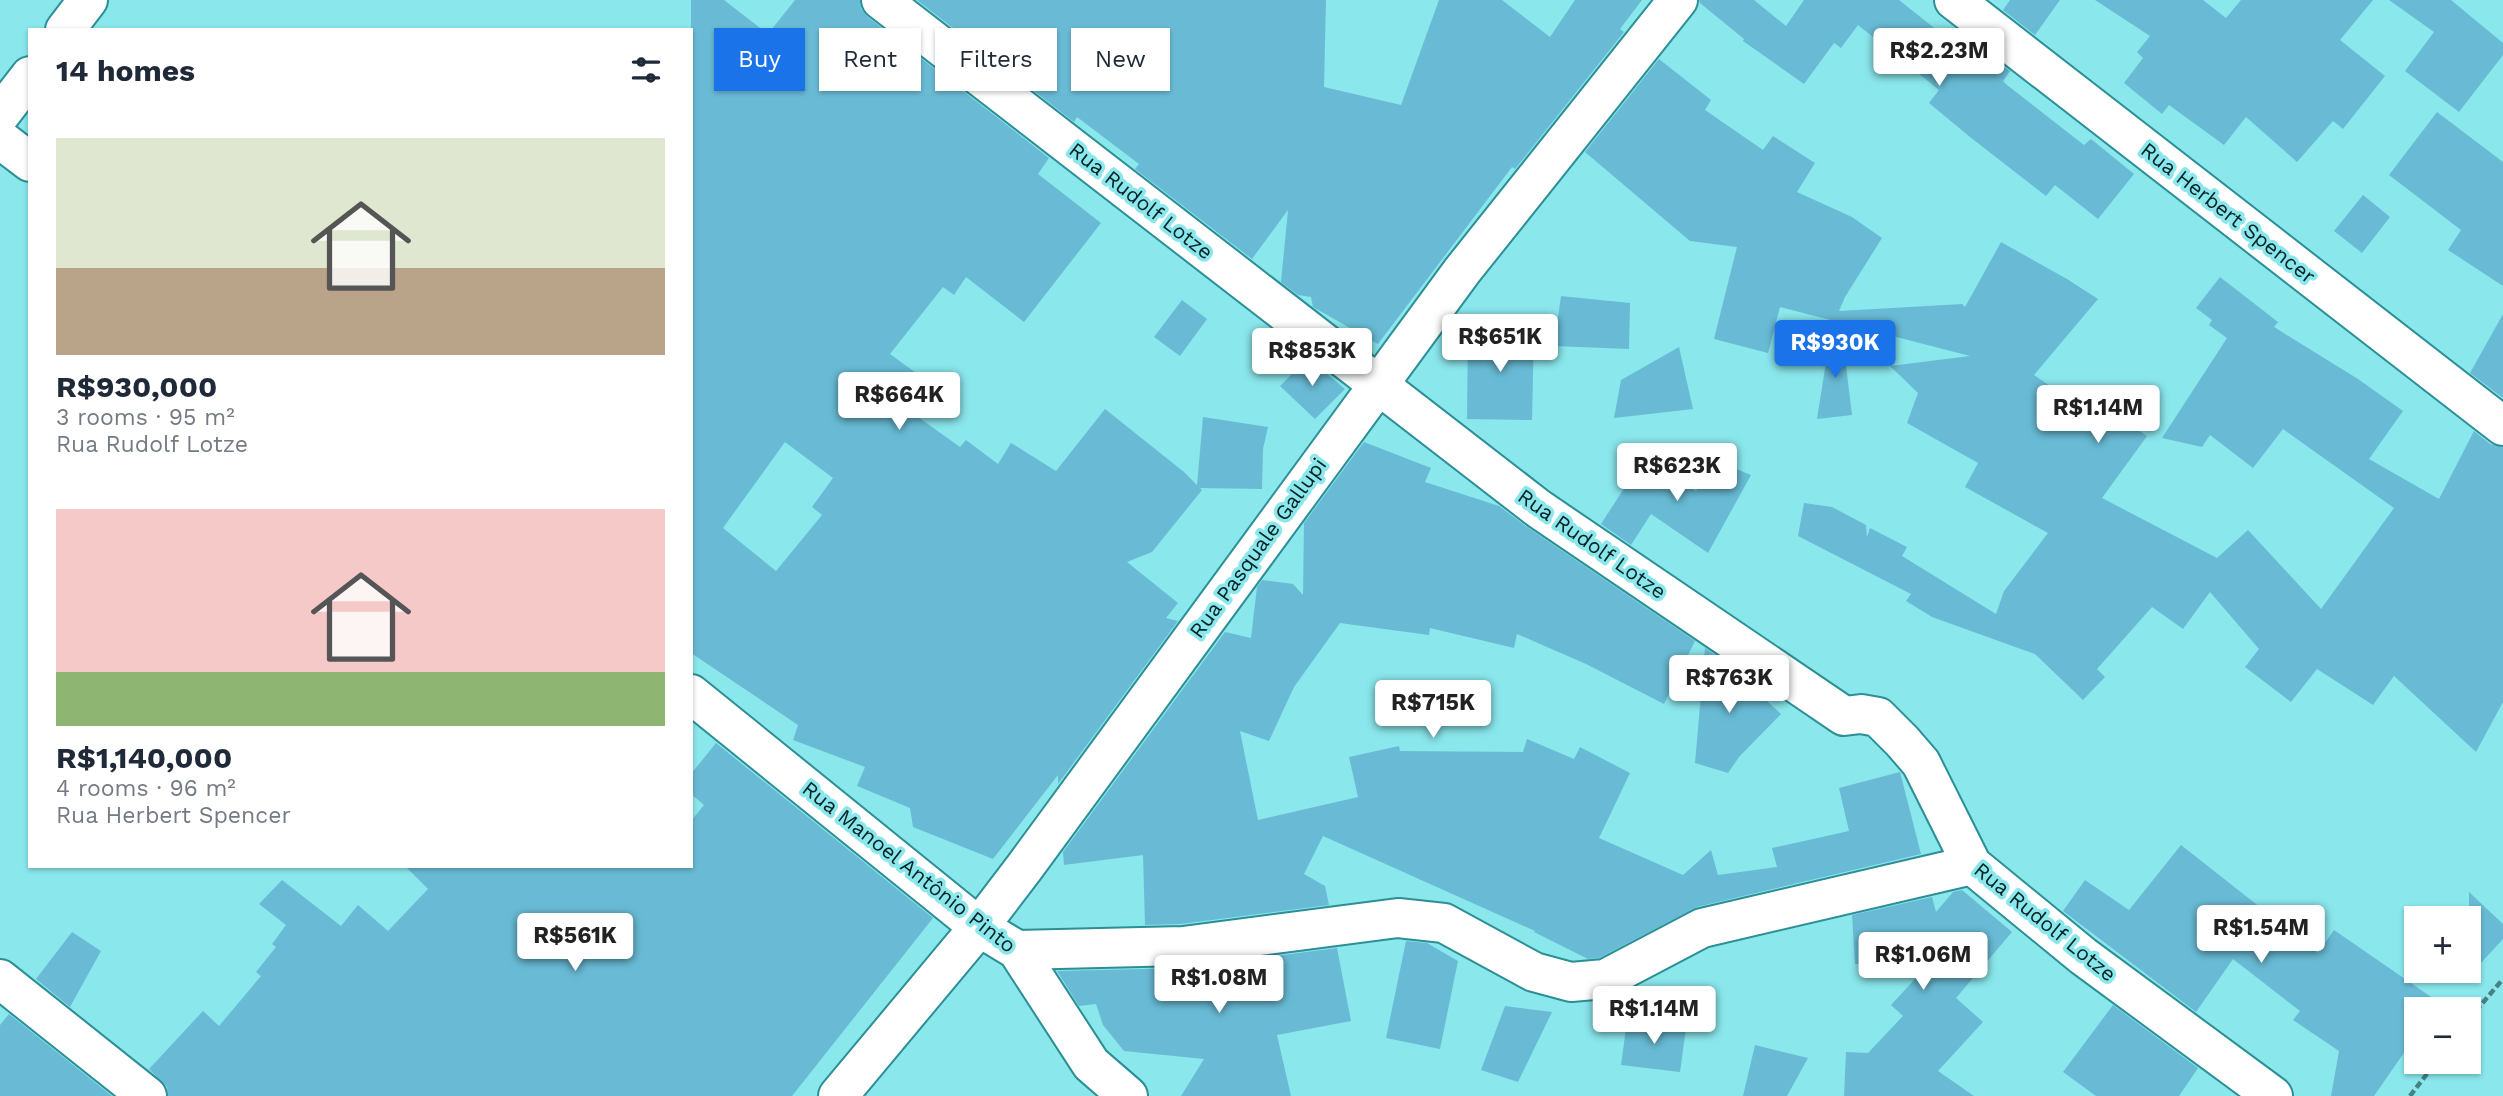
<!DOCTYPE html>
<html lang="en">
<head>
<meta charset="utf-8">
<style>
  body { margin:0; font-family:"Work Sans",sans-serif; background:#f6f6f7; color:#1f2937; height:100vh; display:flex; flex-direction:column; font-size:26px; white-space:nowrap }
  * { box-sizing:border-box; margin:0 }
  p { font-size:23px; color:#747a83 }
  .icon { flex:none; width:38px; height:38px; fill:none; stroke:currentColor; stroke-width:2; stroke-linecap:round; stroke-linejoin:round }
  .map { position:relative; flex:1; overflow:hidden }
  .details { position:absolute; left:28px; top:28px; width:665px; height:840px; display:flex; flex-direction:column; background:#fff; border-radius:0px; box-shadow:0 2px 5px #0004 }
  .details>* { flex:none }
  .top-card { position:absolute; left:714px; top:28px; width:665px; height:63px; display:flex; gap:14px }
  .tools { position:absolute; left:2404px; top:906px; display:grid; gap:14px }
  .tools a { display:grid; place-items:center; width:77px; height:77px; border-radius:0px; background:#fff; box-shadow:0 2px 5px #0004; font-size:35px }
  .price { position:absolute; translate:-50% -60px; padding:0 16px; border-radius:7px; background:#fff; color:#222; font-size:23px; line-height:46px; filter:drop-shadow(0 2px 4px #0008) }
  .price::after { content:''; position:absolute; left:50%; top:42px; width:21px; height:16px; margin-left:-10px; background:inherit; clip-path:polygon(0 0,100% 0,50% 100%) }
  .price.on { background:#1a73e8; color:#fff }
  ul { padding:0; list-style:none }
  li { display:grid; align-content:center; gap:14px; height:371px; padding:0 28px }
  li span { display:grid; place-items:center; height:217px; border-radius:0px; color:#555 }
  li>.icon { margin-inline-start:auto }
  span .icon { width:126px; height:126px; fill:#fffc; stroke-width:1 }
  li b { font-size:30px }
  h2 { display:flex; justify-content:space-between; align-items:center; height:84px; padding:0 28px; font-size:30px }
  .chip { padding:0 24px; border-radius:0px; background:#fff; box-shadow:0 2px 5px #0004; font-size:24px; line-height:63px }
  .chip.on { background:#1a73e8; color:#fff }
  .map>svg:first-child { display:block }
  .building { fill:#69bbd5; fill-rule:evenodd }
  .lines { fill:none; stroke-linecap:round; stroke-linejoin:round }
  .street-casing { stroke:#2b8f95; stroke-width:42 }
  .path { stroke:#458285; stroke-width:4.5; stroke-dasharray:7 3.5; stroke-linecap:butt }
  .street { stroke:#fff; stroke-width:38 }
  .labels { text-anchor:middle; stroke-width:7; stroke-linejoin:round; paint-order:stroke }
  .street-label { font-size:21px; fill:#032224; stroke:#8ae7ec }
</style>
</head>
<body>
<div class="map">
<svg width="2503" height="1096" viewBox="0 0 2503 1096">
  <rect width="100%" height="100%" fill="#8ae7ec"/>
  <!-- building -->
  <path class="building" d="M 691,0 L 724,0 L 768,34 L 795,0 L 860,0 L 861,9 L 868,17 L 1049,158 L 1038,174 L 1101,223 L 1024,322 L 966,277 L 954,295 L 943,287 L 890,354 L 931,384 L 911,412 L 960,447 L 966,440 L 998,464 L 1011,443 L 1056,471 L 1105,409 L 1184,472 L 1197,485 L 1203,417 L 1268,427 L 1263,449 L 1262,489 L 1200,488 L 1202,490 L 1152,552 L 1127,562 L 1178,603 L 1166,618 L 1178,621 L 1058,784 L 1058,775 L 993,859 L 913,827 L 910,808 L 857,786 L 865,767 L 793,740 L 798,725 L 691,653 ZM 785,442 L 833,478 L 812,507 L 822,515 L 776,571 L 723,528 Z
    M 917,0 L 1326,0 L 1324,87 L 1401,105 L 1439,0 L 1502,0 L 1550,37 L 1575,0 L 1642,0 L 1620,29 L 1624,32 L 1515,169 L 1512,167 L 1378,344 L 1313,307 L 1311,297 L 1298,295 L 1281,282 L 1288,210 L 1252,259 L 1135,169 L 1139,164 L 1077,117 L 1074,122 Z
    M 1699,0 L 1754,0 L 1786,26 L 1804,0 L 1899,0 L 1967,54 L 1972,56 L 1978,47 L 2010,71 L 2003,81 L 2007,85 L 2084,145 L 2091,139 L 2134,174 L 2098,219 L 2055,185 L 2046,196 L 1970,137 L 1929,103 L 1939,90 L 1858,25 L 1841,48 L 1834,43 L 1804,84 L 1743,41 L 1744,39 L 1700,3 Z
    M 2010,0 L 2060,0 L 2035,35 L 2003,10 Z
    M 2095,0 L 2203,0 L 2226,18 L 2241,0 L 2373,0 L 2340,40 L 2385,76 L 2343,129 L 2333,121 L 2297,162 L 2246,117 L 2224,145 L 2169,105 L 2162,114 L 2124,83 L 2143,58 L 2137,52 L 2150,36 Z
    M 2389,0 L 2451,0 L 2503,43 L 2503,55 L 2459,112 L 2405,71 L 2434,32 Z
    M 1659,59 L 1711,100 L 1705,110 L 1763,150 L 1773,136 L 1815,163 L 1797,192 L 1852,217 L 1882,238 L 1845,297 L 1839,311 L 1962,304 L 1965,307 L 2001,242 L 2067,279 L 2098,299 L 2034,375 L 2089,413 L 2096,402 L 2147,436 L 2102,498 L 2217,558 L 2248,530 L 2321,609 L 2394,508 L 2283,429 L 2253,468 L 2210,435 L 2202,447 L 2162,438 L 2227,338 L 2209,325 L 2212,320 L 2196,308 L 2220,277 L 2278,322 L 2274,327 L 2358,379 L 2403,411 L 2369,459 L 2439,499 L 2474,431 L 2490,444 L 2503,447 L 2503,702 L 2476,752 L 2394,676 L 2373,705 L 2317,669 L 2291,702 L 2245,667 L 2259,649 L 2210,592 L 2183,629 L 2152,607 L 2097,669 L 2105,677 L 2083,700 L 2035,654 L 1932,617 L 1906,601 L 1911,594 L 1798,536 L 1804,503 L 1832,507 L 1866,525 L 1867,537 L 1870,528 L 1907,547 L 1902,556 L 1996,614 L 2004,591 L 2048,533 L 1965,487 L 1978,463 L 1907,423 L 1918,393 L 1890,366 L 1970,356 L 1780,307 L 1768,353 L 1714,339 L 1737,247 L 1690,241 L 1585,152 Z
    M 2437,112 L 2503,162 L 2503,286 L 2448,250 L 2461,230 L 2389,175 Z
    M 2363,195 L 2390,217 L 2362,253 L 2334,231 Z
    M 1561,296 L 1630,303 L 1629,349 L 1554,346 Z
    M 1182,300 L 1207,319 L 1180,356 L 1154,337 Z
    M 2503,314 L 2503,398 L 2470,373 Z
    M 1832,324 L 1841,324 L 1852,415 L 1817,419 Z
    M 1468,327 L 1534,330 L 1532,420 L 1467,419 Z
    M 1679,347 L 1693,409 L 1614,418 L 1621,380 Z
    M 1308,358 L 1345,389 L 1315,419 L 1280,386 Z
    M 1364,442 L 1431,468 L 1425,482 L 1499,506 L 1527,527 L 1695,641 L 1664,704 L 1586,664 L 1517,634 L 1514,648 L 1430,628 L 1429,635 L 1340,623 L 1294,687 L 1269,741 L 1240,731 L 1258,820 L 1358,797 L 1349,757 L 1399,746 L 1400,751 L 1523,752 L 1527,739 L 1574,759 L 1580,747 L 1630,773 L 1599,838 L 1683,875 L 1711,850 L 1718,875 L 1777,867 L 1772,848 L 1849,831 L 1839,788 L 1900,772 L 1921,854 L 1697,907 L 1599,958 L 1588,959 L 1534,932 L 1535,931 L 1323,836 L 1304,874 L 1325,886 L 1329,905 L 1181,924 L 1145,925 L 1143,855 L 1064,865 L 1063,852 L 1225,632 L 1251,638 L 1257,587 L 1262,580 L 1293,584 L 1303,595 L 1304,523 Z
    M 1643,459 L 1696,491 L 1712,464 L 1724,464 L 1751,475 L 1708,553 L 1651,514 L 1631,545 L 1601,524 Z
    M 1705,648 L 1760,686 L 1756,691 L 1781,714 L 1739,757 L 1728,773 L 1695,763 Z
    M 716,743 L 933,918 L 792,1096 L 168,1096 L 167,1087 L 149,1069 L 203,1011 L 219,1026 L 261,976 L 256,972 L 276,947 L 272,944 L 286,925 L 259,904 L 282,880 L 341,926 L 358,905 L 388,931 L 428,889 L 405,866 L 691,866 L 691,821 L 704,805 L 691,794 L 691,774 Z
    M 2181,845 L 2318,953 L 2334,930 L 2450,1010 L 2417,1010 L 2417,1034 L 2374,1096 L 2331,1096 L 2339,1051 L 2293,1020 L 2300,1011 L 2233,959 L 2196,1012 L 2063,911 L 2085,880 L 2129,910 Z
    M 1962,890 L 2012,932 L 1956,998 L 1983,1022 L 1938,1071 L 1974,1096 L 1844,1096 L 1846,1052 L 1868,1053 L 1903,1016 L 1891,1005 L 1927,966 L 1855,964 L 1852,915 L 1932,897 L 1936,912 L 1953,892 Z
    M 2469,892 L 2503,924 L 2503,939 L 2469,976 Z
    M 72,932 L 101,951 L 70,1007 L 36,979 Z
    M 1406,941 L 1427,943 L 1458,961 L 1440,1049 L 1386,1038 Z
    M 1337,948 L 1351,1021 L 1277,1035 L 1291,1096 L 1181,1096 L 1204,1059 L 1124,1051 L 1103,1025 L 1096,1004 L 1079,1006 L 1057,971 L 1186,968 Z
    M 2113,1005 L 2198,1068 L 2179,1096 L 2096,1096 L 2063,1072 Z
    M 1505,1006 L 1552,1012 L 1518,1082 L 1481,1070 Z
    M 9,1014 L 112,1096 L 0,1096 L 0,1025 Z
    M 1627,1021 L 1686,1028 L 1680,1072 L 1621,1065 Z
    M 1755,1045 L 1808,1058 L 1787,1096 L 1743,1096 Z"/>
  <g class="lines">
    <defs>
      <path id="street" d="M 881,0 L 1539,509 L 1844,716 L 1861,714 L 1878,717 L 1902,741 L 1921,763 L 1972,865 L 2083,956 L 2273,1096
        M 1954,0 L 2503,426
        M 65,30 L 88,0
        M 0,115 L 30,76
        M 0,139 L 30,162
        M 691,694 L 979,927 L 1017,950 L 1091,1064 L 1128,1096
        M 1017,950 L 1183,946 L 1398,918 L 1444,923 L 1534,972 L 1571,982 L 1605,979 L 1702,928 L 1972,865
        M 0,979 L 147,1096
        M 838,1096 L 979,927 L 1024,868 L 1462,271 L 1678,0"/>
    </defs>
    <!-- street casing -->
    <use href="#street" class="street-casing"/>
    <!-- path -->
    <path class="path" d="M 2469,1019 L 2503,979
      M 2410,1096 L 2436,1062"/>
    <!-- street -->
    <use href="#street" class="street"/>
  </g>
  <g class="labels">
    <!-- street labels -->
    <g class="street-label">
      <text transform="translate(1141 201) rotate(38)" y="7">Rua Rudolf Lotze</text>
      <text transform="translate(2228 213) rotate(38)" y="7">Rua Herbert Spencer</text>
      <text transform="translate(1592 544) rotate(35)" y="7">Rua Rudolf Lotze</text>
      <text transform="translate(1258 548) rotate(-54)" y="7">Rua Pasquale Gallupi</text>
      <text transform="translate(909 867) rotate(38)" y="7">Rua Manoel Antônio Pinto</text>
      <text transform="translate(2045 922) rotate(39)" y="7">Rua Rudolf Lotze</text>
    </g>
  </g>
</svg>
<div class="tools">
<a>+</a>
<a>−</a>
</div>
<b class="price" style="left:1939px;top:88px">R$2.23M</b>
<b class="price" style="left:1500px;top:374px">R$651K</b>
<b class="price on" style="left:1835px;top:380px">R$930K</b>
<b class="price" style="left:1312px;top:388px">R$853K</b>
<b class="price" style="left:899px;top:432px">R$664K</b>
<b class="price" style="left:2098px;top:445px">R$1.14M</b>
<b class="price" style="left:1677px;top:503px">R$623K</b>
<b class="price" style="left:1729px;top:715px">R$763K</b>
<b class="price" style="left:1433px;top:740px">R$715K</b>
<b class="price" style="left:2261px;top:965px">R$1.54M</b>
<b class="price" style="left:575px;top:973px">R$561K</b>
<b class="price" style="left:1923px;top:992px">R$1.06M</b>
<b class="price" style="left:1219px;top:1015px">R$1.08M</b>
<b class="price" style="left:1654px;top:1046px">R$1.14M</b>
<div class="top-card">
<a class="chip on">Buy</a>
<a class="chip">Rent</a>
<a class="chip">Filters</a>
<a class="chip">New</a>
</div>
<section class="details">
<h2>14 homes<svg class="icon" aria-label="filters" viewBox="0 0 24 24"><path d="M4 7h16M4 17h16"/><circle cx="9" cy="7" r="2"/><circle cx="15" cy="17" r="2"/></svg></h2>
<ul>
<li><span style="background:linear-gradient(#dfe7d0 60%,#b9a48a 0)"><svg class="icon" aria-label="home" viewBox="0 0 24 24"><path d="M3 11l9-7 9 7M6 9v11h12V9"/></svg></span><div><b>R$930,000</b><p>3 rooms · 95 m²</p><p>Rua Rudolf Lotze</p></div></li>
<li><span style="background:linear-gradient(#f6c9c9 75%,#8fb573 0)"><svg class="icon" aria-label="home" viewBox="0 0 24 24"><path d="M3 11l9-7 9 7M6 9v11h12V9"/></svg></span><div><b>R$1,140,000</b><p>4 rooms · 96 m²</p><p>Rua Herbert Spencer</p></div></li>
</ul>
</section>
</div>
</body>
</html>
